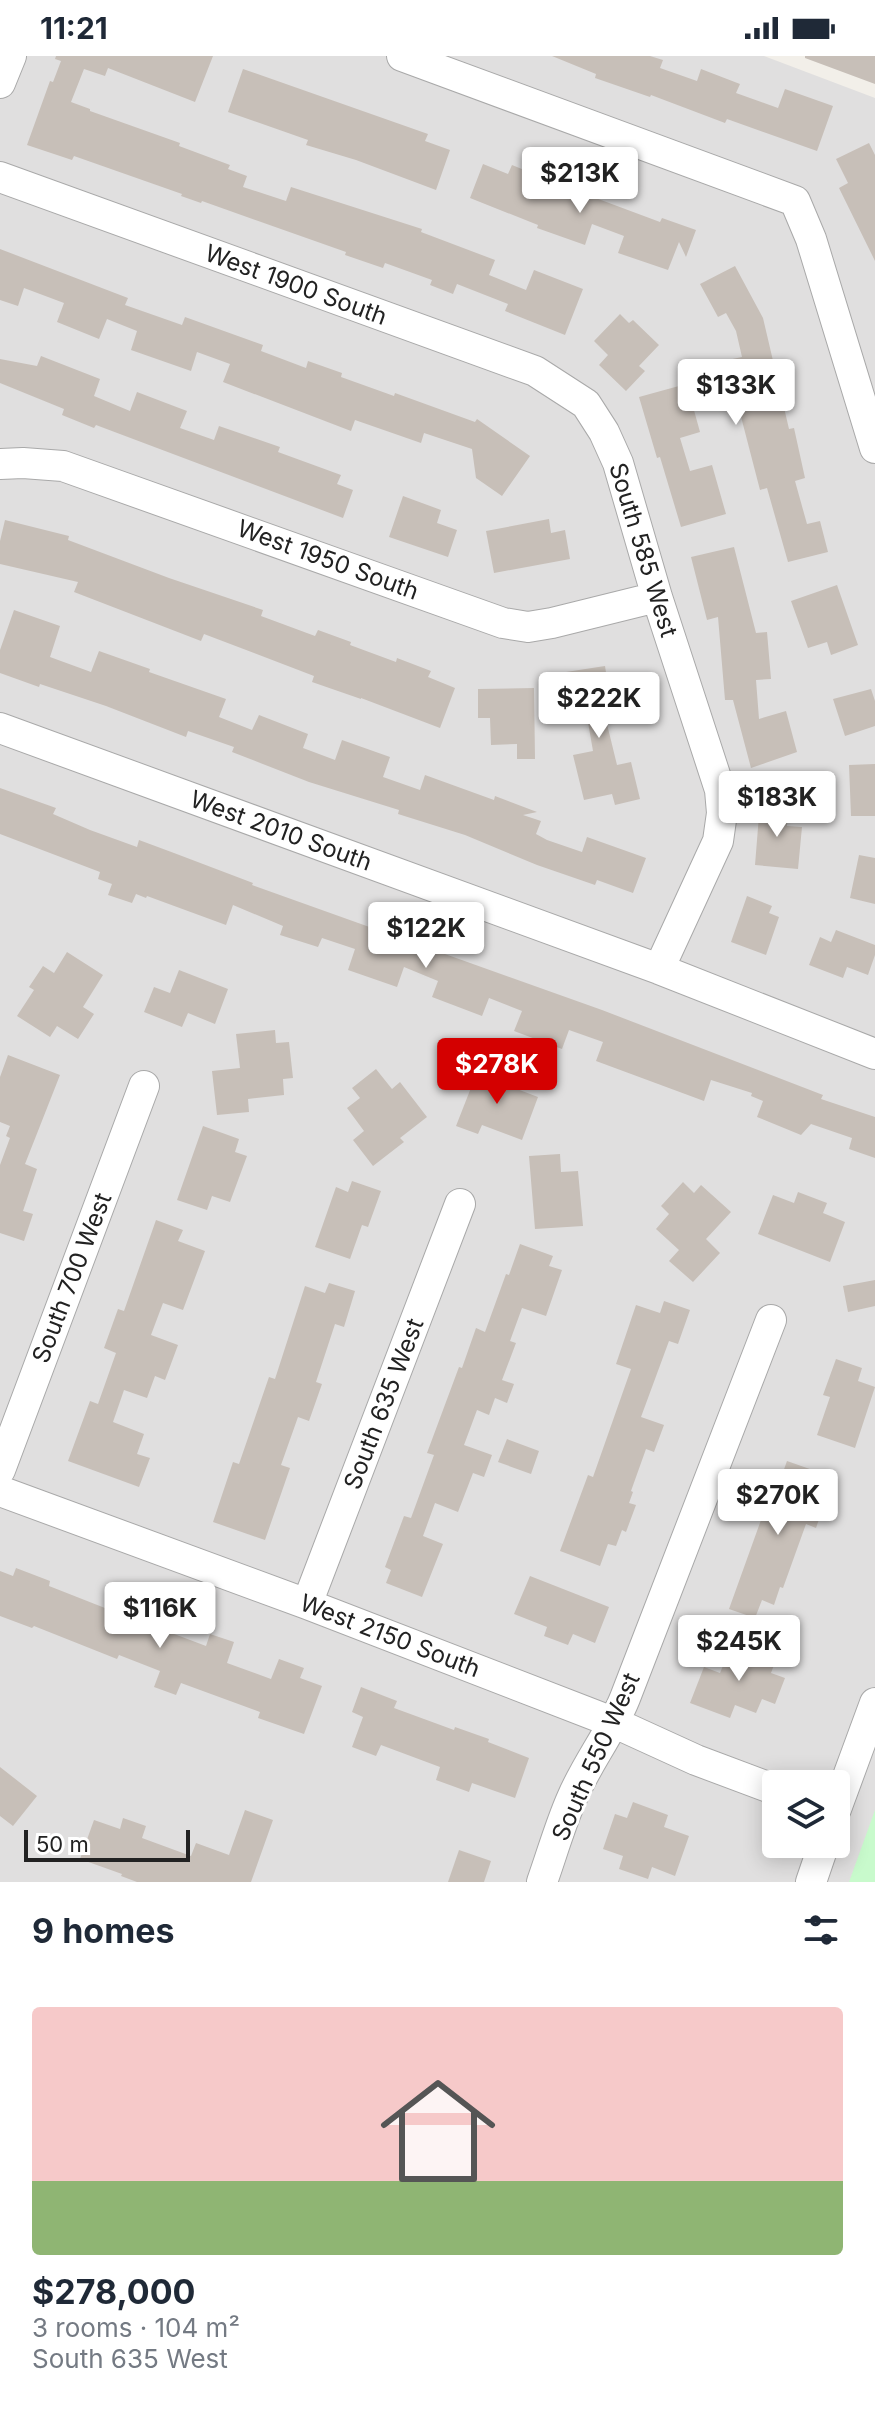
<!DOCTYPE html>
<html lang="en">
<head>
<meta charset="utf-8">
<style>
  body { margin:0; font-family:Inter,sans-serif; background:#f2f2f3; color:#1f2937; height:100vh; display:flex; flex-direction:column; font-size:30px; white-space:nowrap }
  * { box-sizing:border-box; margin:0 }
  p { font-size:26px; color:#747a83 }
  .icon { flex:none; width:44px; height:44px; fill:none; stroke:currentColor; stroke-width:2; stroke-linecap:round; stroke-linejoin:round }
  .map { position:relative; height:1826px; overflow:hidden }
  .sheet { display:flex; flex-direction:column; background:#fff; flex:1 }
  .sheet>* { flex:none }
  .controls { position:absolute; left:762px; top:1714px; display:grid; gap:16px }
  .controls a { display:grid; place-items:center; width:88px; height:88px; border-radius:8px; background:#fff; box-shadow:0 4px 20px #0003; font-size:40px }
  .scale { position:absolute; left:24px; bottom:20px; width:166px; box-sizing:border-box; padding-left:8px; border:4px solid #222; border-top:0; font-size:22px; line-height:28px; white-space:nowrap; color:#222; -webkit-text-stroke:6px #fff; paint-order:stroke }
  .price { position:absolute; translate:-50% -68px; padding:0 18px; border-radius:8px; background:#fff; color:#222; font-size:26px; line-height:52px; filter:drop-shadow(0 2px 4px #0008) }
  .price::after { content:''; position:absolute; left:50%; top:48px; width:24px; height:18px; margin-left:-12px; background:inherit; clip-path:polygon(0 0,100% 0,50% 100%) }
  .price.current { background:#d40000; color:#fff }
  ul { padding:0; list-style:none }
  li { display:grid; align-content:center; gap:16px; height:424px; padding:0 32px }
  li+li { border-top:2px solid #e0e1e3 }
  li span { display:grid; place-items:center; height:248px; border-radius:8px; color:#555 }
  li>.icon { margin-inline-start:auto }
  span .icon { width:144px; height:144px; fill:#fffc; stroke-width:1 }
  li b { font-size:34px }
  h2 { display:flex; justify-content:space-between; align-items:center; height:96px; padding:0 32px; font-size:34px }
  .status { display:flex; justify-content:space-between; align-items:center; height:56px; padding:0 40px; background:#fff; direction:ltr }
  .status svg { height:22px; fill:currentColor }
  .map>svg:first-child { display:block }
  .residential { fill:#e0dfdf; fill-rule:evenodd }
  .park { fill:#c8facc }
  .building { fill:#c7bfb8 }
  .lines { fill:none; stroke-linecap:round; stroke-linejoin:round }
  .minor-casing { stroke:#a9a9a9; stroke-width:32 }
  .minor { stroke:#fff; stroke-width:30 }
  .labels { text-anchor:middle; stroke-width:6; stroke-linejoin:round; paint-order:stroke }
  .street-label { font-size:24px; fill:#222; stroke:#fff }
</style>
</head>
<body>
<div class="status"><b>11:21</b><svg viewBox="0 0 49 12"><path d="M0 12V9h3v3zM5 12V6h3v6zM10 12V3h3v9zM15 12V0h3v12zM26 1h20v11H26zM47 4h2v5h-2z"/></svg></div>
<div class="map">
<svg width="875" height="1826" viewBox="0 0 875 1826">
  <rect width="100%" height="100%" fill="#f2efe9"/>
  <!-- residential -->
  <path class="residential" d="M 0,0 L 764,0 L 875,42 L 875,1826 L 0,1826 ZM 776,1728 L 836,1728 L 836,1788 L 776,1788 Z"/>
  <!-- park -->
  <path class="park" d="M 875,1754 L 875,1826 L 849,1826 Z"/>
  <!-- building -->
  <path class="building" d="M 56,0 L 213,0 L 195,46 L 108,12 L 105,20 L 84,13 L 71,46 L 90,53 L 90,55 L 180,87 L 179,90 L 230,109 L 228,113 L 247,120 L 243,131 L 286,145 L 291,131 L 422,173 L 421,176 L 495,204 L 489,219 L 526,234 L 534,214 L 583,233 L 565,279 L 505,255 L 508,248 L 457,228 L 453,238 L 430,229 L 432,224 L 385,207 L 383,212 L 345,199 L 346,196 L 202,145 L 201,147 L 181,140 L 182,138 L 74,100 L 72,104 L 27,89 L 50,25 L 53,26 L 61,5 L 55,3 Z
    M 552,0 L 650,0 L 663,4 L 660,12 L 697,25 L 701,13 L 740,28 L 736,37 L 778,52 L 785,33 L 833,50 L 817,95 L 727,63 L 725,67 L 651,39 L 650,41 L 595,22 L 596,18 Z
    M 805,0 L 875,0 L 875,28 L 805,2 Z
    M 243,13 L 428,78 L 425,85 L 450,94 L 436,134 L 356,104 L 306,89 L 308,84 L 228,56 Z
    M 869,87 L 875,99 L 875,205 L 839,132 L 848,127 L 836,103 Z
    M 483,108 L 508,118 L 512,109 L 534,118 L 534,119 L 660,166 L 662,162 L 696,174 L 686,201 L 679,186 L 668,214 L 618,197 L 624,180 L 592,168 L 585,189 L 537,172 L 538,169 L 470,142 Z
    M 0,193 L 128,242 L 125,249 L 182,269 L 185,261 L 263,289 L 261,295 L 306,312 L 308,305 L 342,317 L 341,321 L 394,340 L 395,337 L 475,366 L 477,363 L 530,400 L 502,440 L 476,422 L 472,393 L 424,377 L 421,387 L 355,364 L 351,375 L 223,326 L 230,308 L 197,296 L 191,315 L 131,294 L 137,275 L 107,263 L 99,283 L 57,266 L 64,247 L 24,232 L 18,250 L 0,244 Z
    M 735,210 L 763,262 L 789,373 L 794,372 L 805,422 L 795,425 L 807,468 L 820,465 L 828,496 L 788,506 L 767,432 L 760,434 L 739,353 L 735,354 L 731,336 L 692,347 L 700,376 L 680,382 L 690,415 L 712,409 L 726,458 L 681,471 L 660,401 L 657,402 L 639,341 L 726,317 L 723,305 L 742,301 L 736,275 L 726,257 L 718,261 L 700,228 Z
    M 620,258 L 629,267 L 633,264 L 659,289 L 639,310 L 645,315 L 626,335 L 599,309 L 608,299 L 594,285 Z
    M 41,300 L 100,323 L 94,340 L 130,355 L 137,336 L 187,355 L 180,372 L 214,384 L 219,370 L 280,391 L 278,396 L 341,419 L 337,428 L 353,434 L 343,462 L 96,369 L 94,372 L 62,359 L 64,353 L 0,327 L 0,303 L 37,310 Z
    M 403,440 L 441,454 L 437,467 L 457,474 L 448,501 L 389,481 Z
    M 549,463 L 551,477 L 565,474 L 570,503 L 494,517 L 486,475 Z
    M 5,464 L 69,480 L 68,484 L 169,522 L 263,554 L 261,560 L 315,580 L 318,574 L 351,586 L 350,589 L 396,606 L 397,602 L 431,615 L 428,621 L 455,632 L 440,672 L 361,642 L 361,643 L 312,626 L 314,620 L 204,578 L 201,585 L 74,536 L 78,526 L 0,508 L 0,485 Z
    M 734,491 L 756,577 L 767,576 L 771,623 L 756,624 L 759,663 L 786,655 L 797,696 L 751,712 L 733,644 L 725,644 L 718,561 L 707,564 L 691,501 Z
    M 837,529 L 858,589 L 831,599 L 827,586 L 808,592 L 791,545 Z
    M 14,554 L 60,570 L 50,601 L 91,616 L 99,595 L 150,613 L 149,616 L 226,643 L 219,661 L 252,674 L 259,659 L 308,678 L 303,692 L 335,704 L 342,684 L 390,701 L 383,721 L 420,734 L 425,719 L 494,744 L 495,740 L 537,756 L 523,759 L 541,765 L 536,778 L 547,784 L 582,796 L 587,781 L 646,802 L 633,837 L 597,824 L 595,829 L 537,809 L 465,779 L 398,758 L 399,754 L 309,726 L 232,696 L 234,691 L 188,675 L 186,681 L 106,650 L 40,628 L 39,631 L 0,617 L 0,594 Z
    M 605,610 L 614,667 L 607,668 L 617,709 L 631,706 L 640,743 L 615,749 L 612,738 L 584,744 L 573,699 L 593,695 L 586,655 L 573,657 L 566,616 Z
    M 534,632 L 535,703 L 517,703 L 517,688 L 491,689 L 490,662 L 478,662 L 478,633 Z
    M 871,633 L 875,645 L 875,670 L 845,680 L 833,643 Z
    M 875,708 L 875,760 L 851,760 L 849,709 Z
    M 0,732 L 56,752 L 53,758 L 90,774 L 137,791 L 139,784 L 174,797 L 253,827 L 252,829 L 602,954 L 823,1039 L 821,1043 L 875,1061 L 875,1102 L 849,1093 L 852,1082 L 811,1068 L 801,1079 L 757,1061 L 763,1045 L 751,1040 L 752,1037 L 711,1024 L 704,1045 L 596,1005 L 603,986 L 569,974 L 562,993 L 514,975 L 522,955 L 489,942 L 482,960 L 432,941 L 438,925 L 404,911 L 397,931 L 348,914 L 355,893 L 322,882 L 318,891 L 280,879 L 283,870 L 233,849 L 226,869 L 147,840 L 146,842 L 136,838 L 132,847 L 108,839 L 112,828 L 98,823 L 100,816 L 0,778 Z
    M 760,747 L 788,750 L 787,770 L 802,771 L 798,813 L 755,809 Z
    M 859,799 L 875,802 L 875,848 L 850,842 Z
    M 747,840 L 772,850 L 769,857 L 779,861 L 766,899 L 731,886 Z
    M 836,874 L 875,889 L 875,899 L 868,919 L 847,911 L 843,922 L 809,909 L 820,881 L 831,886 Z
    M 67,896 L 103,919 L 83,951 L 94,958 L 78,983 L 57,970 L 50,981 L 17,960 L 34,934 L 29,931 L 43,910 L 54,917 Z
    M 179,914 L 228,933 L 215,968 L 188,957 L 182,971 L 144,956 L 154,931 L 170,937 Z
    M 275,974 L 276,987 L 289,986 L 293,1022 L 283,1023 L 284,1039 L 248,1043 L 249,1056 L 217,1059 L 212,1015 L 240,1012 L 236,978 Z
    M 8,999 L 60,1019 L 25,1108 L 37,1113 L 23,1155 L 33,1158 L 24,1185 L 0,1177 L 0,1109 L 10,1082 L 6,1080 L 10,1070 L 0,1066 L 0,1021 Z
    M 489,1012 L 513,1021 L 509,1030 L 538,1041 L 522,1084 L 482,1069 L 478,1078 L 456,1070 L 476,1019 L 485,1022 Z
    M 376,1013 L 392,1033 L 400,1026 L 427,1061 L 400,1082 L 404,1086 L 373,1110 L 353,1084 L 364,1075 L 347,1052 L 360,1042 L 352,1032 Z
    M 203,1070 L 239,1083 L 235,1096 L 247,1100 L 230,1146 L 212,1140 L 207,1154 L 177,1144 Z
    M 560,1098 L 561,1116 L 578,1115 L 583,1170 L 535,1173 L 529,1100 Z
    M 352,1125 L 381,1135 L 368,1171 L 362,1169 L 350,1203 L 315,1191 L 336,1131 L 348,1136 Z
    M 683,1126 L 694,1137 L 701,1129 L 731,1156 L 706,1183 L 720,1197 L 693,1226 L 669,1205 L 679,1194 L 656,1173 L 669,1158 L 661,1150 Z
    M 798,1136 L 827,1147 L 823,1157 L 845,1166 L 830,1206 L 758,1178 L 773,1139 L 794,1147 Z
    M 156,1164 L 183,1174 L 178,1185 L 205,1195 L 183,1254 L 163,1247 L 151,1279 L 178,1289 L 165,1324 L 155,1320 L 147,1342 L 124,1334 L 113,1366 L 144,1378 L 137,1398 L 150,1402 L 139,1431 L 68,1405 L 90,1345 L 98,1348 L 116,1297 L 104,1292 L 118,1253 L 124,1255 Z
    M 520,1188 L 553,1200 L 549,1210 L 562,1214 L 546,1260 L 522,1252 L 510,1285 L 516,1287 L 502,1324 L 514,1328 L 507,1347 L 495,1342 L 489,1359 L 477,1354 L 464,1389 L 492,1399 L 484,1421 L 473,1417 L 458,1456 L 435,1447 L 423,1480 L 443,1488 L 422,1541 L 386,1527 L 391,1514 L 385,1511 L 404,1460 L 411,1462 L 434,1399 L 427,1397 L 459,1311 L 462,1312 L 476,1272 L 485,1276 L 506,1218 L 509,1219 Z
    M 875,1224 L 875,1250 L 848,1256 L 843,1230 Z
    M 329,1227 L 355,1235 L 344,1271 L 335,1268 L 316,1326 L 322,1328 L 309,1365 L 298,1361 L 281,1409 L 290,1412 L 265,1484 L 213,1466 L 233,1406 L 239,1408 L 269,1321 L 275,1323 L 305,1230 L 325,1237 Z
    M 664,1245 L 690,1254 L 678,1288 L 669,1285 L 641,1361 L 664,1369 L 654,1396 L 646,1393 L 631,1435 L 633,1436 L 629,1447 L 636,1449 L 626,1476 L 622,1474 L 616,1490 L 608,1488 L 600,1510 L 560,1495 L 588,1419 L 593,1421 L 631,1313 L 616,1308 L 636,1249 L 660,1257 Z
    M 836,1303 L 862,1312 L 858,1325 L 875,1331 L 855,1392 L 817,1379 L 830,1341 L 823,1339 Z
    M 507,1383 L 539,1395 L 531,1418 L 498,1406 Z
    M 787,1405 L 824,1418 L 816,1440 L 826,1443 L 816,1472 L 806,1468 L 783,1532 L 780,1531 L 774,1549 L 762,1544 L 755,1562 L 729,1553 L 761,1464 L 756,1462 L 768,1427 L 778,1430 Z
    M 16,1512 L 50,1525 L 49,1530 L 110,1554 L 114,1546 L 147,1560 L 145,1567 L 206,1590 L 210,1578 L 234,1586 L 227,1607 L 271,1623 L 279,1603 L 304,1612 L 300,1622 L 322,1630 L 304,1678 L 258,1662 L 260,1656 L 181,1627 L 176,1639 L 154,1631 L 160,1615 L 119,1599 L 117,1603 L 34,1570 L 32,1572 L 0,1560 L 0,1515 L 13,1520 Z
    M 530,1520 L 609,1551 L 595,1587 L 573,1578 L 568,1589 L 544,1580 L 547,1571 L 514,1558 Z
    M 744,1589 L 777,1601 L 771,1617 L 785,1622 L 775,1648 L 762,1643 L 756,1657 L 735,1649 L 730,1662 L 690,1647 L 704,1611 L 720,1617 L 729,1595 L 740,1600 Z
    M 361,1631 L 397,1645 L 394,1652 L 454,1674 L 455,1671 L 489,1683 L 488,1686 L 529,1702 L 515,1742 L 472,1727 L 469,1736 L 436,1724 L 440,1711 L 381,1689 L 376,1700 L 352,1691 L 363,1661 L 352,1656 Z
    M 0,1711 L 37,1740 L 13,1770 L 0,1760 Z
    M 633,1746 L 668,1759 L 664,1771 L 689,1780 L 675,1820 L 652,1811 L 648,1823 L 619,1813 L 623,1800 L 603,1793 L 615,1758 L 627,1762 Z
    M 245,1754 L 273,1764 L 251,1826 L 137,1826 L 121,1820 L 122,1818 L 80,1803 L 94,1764 L 120,1773 L 123,1762 L 146,1770 L 142,1782 L 191,1800 L 196,1787 L 229,1799 Z
    M 459,1794 L 491,1805 L 484,1826 L 448,1826 Z"/>
  <g class="lines">
    <defs>
      <path id="minor" d="M 402,0 L 795,145 L 811,183 L 875,392
        M 0,27 L 11,0
        M 0,121 L 535,315 L 586,348 L 604,376 L 618,407 L 657,541 L 720,734 L 722,757 L 718,785 L 659,913
        M 0,408 L 23,407 L 63,410 L 503,567 L 528,571 L 552,567 L 657,541
        M 0,672 L 659,913 L 875,998
        M 0,1414 L 144,1030
        M 0,1435 L 307,1548 L 615,1667 L 696,1704 L 776,1734
        M 307,1548 L 460,1148
        M 836,1753 L 875,1647
        M 542,1826 C 552,1798 560,1769 572,1742 C 587,1707 611,1677 625,1642 L 771,1264
        M 811,1826 L 824,1788"/>
    </defs>
    <!-- minor casing -->
    <use href="#minor" class="minor-casing"/>
    <!-- minor -->
    <use href="#minor" class="minor"/>
  </g>
  <g class="labels">
    <!-- street labels -->
    <g class="street-label">
      <text transform="translate(296 229) rotate(20)" y="8">West 1900 South</text>
      <text transform="translate(643 494) rotate(73)" y="8">South 585 West</text>
      <text transform="translate(328 504) rotate(20)" y="8">West 1950 South</text>
      <text transform="translate(281 775) rotate(20)" y="8">West 2010 South</text>
      <text transform="translate(72 1222) rotate(-69)" y="8">South 700 West</text>
      <text transform="translate(384 1348) rotate(-69)" y="8">South 635 West</text>
      <text transform="translate(390 1580) rotate(21)" y="8">West 2150 South</text>
      <text transform="translate(596 1701) rotate(-66)" y="8">South 550 West</text>
    </g>
  </g>
</svg>
<div class="controls">
<a><svg class="icon" aria-label="layers" viewBox="0 0 24 24"><path d="M12 4l9 5-9 5-9-5zM3 14l9 5 9-5"/></svg></a>
</div>
<div class="scale">50 m</div>
<b class="price" style="left:580px;top:159px">$213K</b>
<b class="price" style="left:736px;top:371px">$133K</b>
<b class="price" style="left:599px;top:684px">$222K</b>
<b class="price" style="left:777px;top:783px">$183K</b>
<b class="price" style="left:426px;top:914px">$122K</b>
<b class="price current" style="left:497px;top:1050px">$278K</b>
<b class="price" style="left:778px;top:1481px">$270K</b>
<b class="price" style="left:160px;top:1594px">$116K</b>
<b class="price" style="left:739px;top:1627px">$245K</b>
</div>
<section class="sheet">
<h2>9 homes<svg class="icon" aria-label="filters" viewBox="0 0 24 24"><path d="M4 7h16M4 17h16"/><circle cx="9" cy="7" r="2"/><circle cx="15" cy="17" r="2"/></svg></h2>
<ul>
<li><span style="background:linear-gradient(#f6c9c9 70%,#8fb573 0)"><svg class="icon" aria-label="home" viewBox="0 0 24 24"><path d="M3 11l9-7 9 7M6 9v11h12V9"/></svg></span><div><b>$278,000</b><p>3 rooms · 104 m²</p><p>South 635 West</p></div></li>
</ul>
</section>
</body>
</html>
